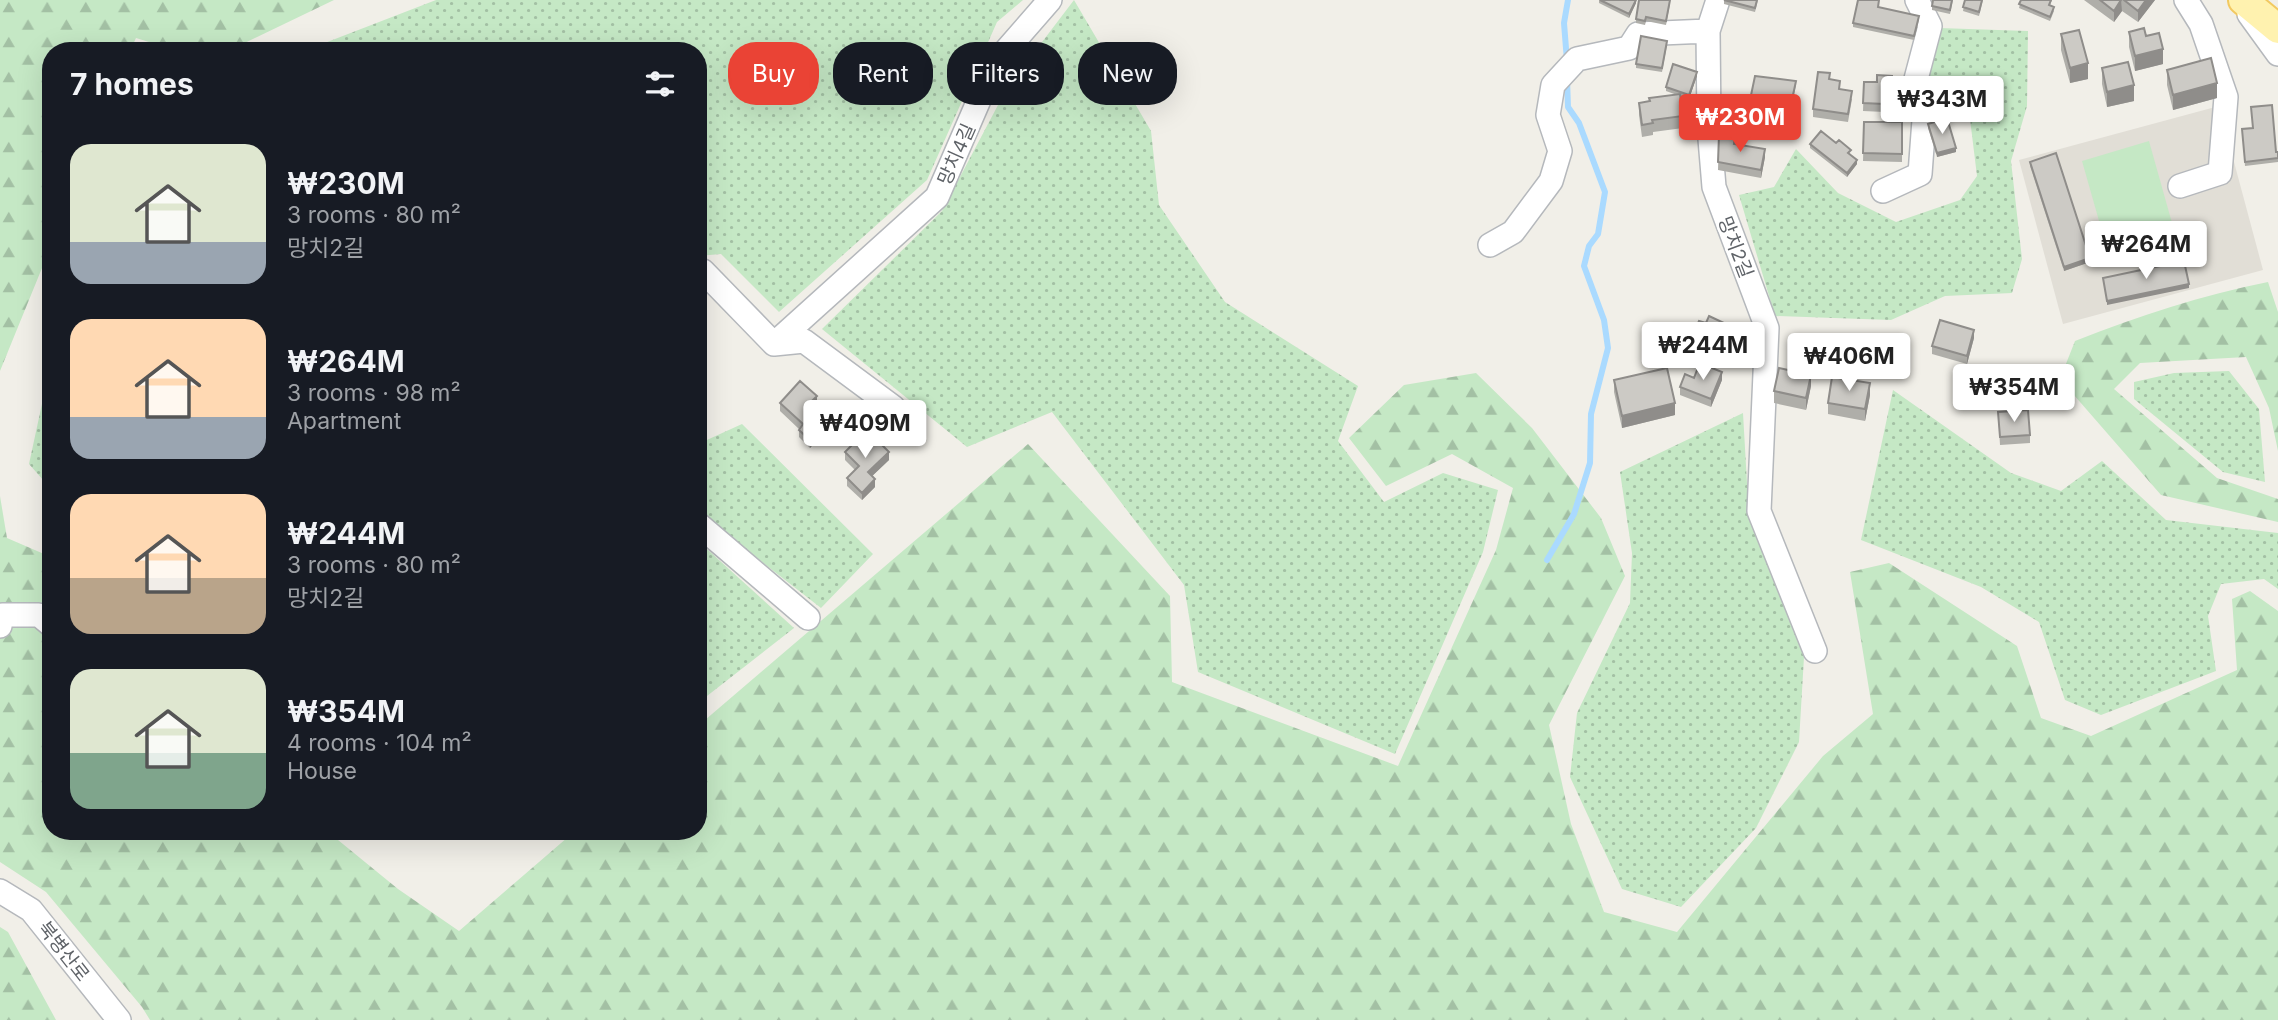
<!DOCTYPE html>
<html lang="en">
<head>
<meta charset="utf-8">
<style>
  body { margin:0; font-family:Inter,"Noto Sans KR",sans-serif; background:#242831; color:#f1f3f6; height:100vh; display:flex; flex-direction:column; font-size:26px; white-space:nowrap }
  * { box-sizing:border-box; margin:0 }
  p { font-size:23px; color:#9ea1a6 }
  .icon { flex:none; width:38px; height:38px; fill:none; stroke:currentColor; stroke-width:2; stroke-linecap:round; stroke-linejoin:round }
  .map { position:relative; flex:1; overflow:hidden }
  .details { position:absolute; left:42px; top:42px; width:665px; height:798px; display:flex; flex-direction:column; background:#171b24; border-radius:28px; box-shadow:0 7px 28px #0002 }
  .details>* { flex:none }
  .banner { position:absolute; left:728px; top:42px; width:665px; height:63px; display:flex; gap:14px }
  .price { position:absolute; translate:-50% -60px; padding:0 16px; border-radius:7px; background:#fff; color:#222; font-size:23px; line-height:46px; filter:drop-shadow(0 2px 4px #0008) }
  .price::after { content:''; position:absolute; left:50%; top:42px; width:21px; height:16px; margin-left:-10px; background:inherit; clip-path:polygon(0 0,100% 0,50% 100%) }
  .price.on { background:#ea4335; color:#fff }
  ul { padding:0; list-style:none }
  li { display:flex; align-items:center; gap:21px; height:175px; padding:0 28px }
  li span { display:grid; place-items:center; flex:none; width:196px; height:140px; border-radius:21px; color:#555 }
  li>.icon { margin-inline-start:auto }
  span .icon { width:84px; height:84px; fill:#fffc; stroke-width:1 }
  li b { font-size:30px }
  h2 { display:flex; justify-content:space-between; align-items:center; height:84px; padding:0 28px; font-size:30px }
  .chip { padding:0 24px; border-radius:28px; background:#171b24; box-shadow:0 7px 28px #0002; font-size:24px; line-height:63px }
  .chip.on { background:#ea4335; color:#fff }
  .map>svg:first-child { display:block }
  .education { fill:#e1ded6 }
  .green { fill:url(#green-dots) }
  .forest { fill:url(#forest-firs) }
  .pitch { fill:#c5e8c5 }
  .lines { fill:none; stroke-linecap:round; stroke-linejoin:round }
  .stream { stroke:#aadaff; stroke-width:6 }
  .minor-casing { stroke:#b5b8bc; stroke-width:26 }
  .major-casing { stroke:#f2c960; stroke-width:32 }
  .minor { stroke:#fff; stroke-width:23 }
  .major { stroke:#fff2af; stroke-width:28 }
  .wall { fill:#afaea9 }
  .shaded-wall { fill:#8f8d8a }
  .building { fill:#cccac5; stroke:#8f8d8a; stroke-width:2 }
  .labels { text-anchor:middle; stroke-width:5; stroke-linejoin:round; paint-order:stroke }
  .street-label { font-size:19px; fill:#5f6368; stroke:#fff }
</style>
</head>
<body>
<div class="map">
<svg width="2278" height="1020" viewBox="0 0 2278 1020">
  <defs>
    <pattern id="green-dots" width="8" height="8" patternUnits="userSpaceOnUse" patternTransform="scale(1.75)"><rect width="8" height="8" fill="#c5e8c5"/><path d="M2 2h.1M6 6h.1" fill="none" stroke="#a3c0a4" stroke-width="1.8" stroke-linecap="round"/></pattern>
    <pattern id="forest-firs" width="22" height="20" patternUnits="userSpaceOnUse" patternTransform="scale(1.75)"><rect width="22" height="20" fill="#c5e8c5"/><path d="M5 1l3.5 6h-7zM16 11l3.5 6h-7z" fill="#a3c0a4"/></pattern>
  </defs>
  <rect width="100%" height="100%" fill="#f1efe8"/>
  <!-- education -->
  <path class="education" d="M 2219,106 L 2263,270 L 2063,324 L 2019,160 Z"/>
  <!-- green -->
  <path class="green" d="M 436,0 L 1023,0 L 997,22 L 927,180 L 779,312 L 721,254 L 698,256 L 698,51 L 304,51 Z
    M 1074,0 L 1151,131 L 1159,205 L 1225,302 L 1358,386 L 1338,441 L 1384,502 L 1443,473 L 1498,490 L 1483,552 L 1395,754 L 1198,672 L 1184,585 L 1052,412 L 967,447 L 822,329 L 942,211 L 1007,88 Z
    M 1939,28 L 2028,31 L 2027,106 L 2011,161 L 2022,259 L 2012,293 L 1945,296 L 1891,320 L 1775,316 L 1739,195 L 1774,187 L 1796,149 L 1838,193 L 1896,222 L 1960,200 L 1977,176 L 1970,119 L 1942,108 L 1929,80 Z
    M 51,362 L 51,489 L 29,464 Z
    M 2229,371 L 2259,409 L 2265,482 L 2223,472 L 2134,399 L 2134,382 L 2174,373 Z
    M 1893,390 L 2011,473 L 2061,491 L 2102,461 L 2166,520 L 2278,533 L 2278,589 L 2264,579 L 2221,584 L 2208,616 L 2216,671 L 2101,715 L 2065,700 L 2039,622 L 1981,587 L 1861,540 Z
    M 1743,413 L 1749,518 L 1804,657 L 1799,742 L 1756,828 L 1681,907 L 1622,889 L 1570,777 L 1577,713 L 1630,603 L 1632,553 L 1620,472 Z
    M 742,424 L 873,554 L 821,608 L 698,512 L 698,444 Z
    M 698,541 L 794,628 L 698,703 Z"/>
  <!-- forest -->
  <path class="forest" d="M 0,0 L 334,0 L 228,51 L 178,51 L 136,38 L 130,51 L 51,51 L 51,246 L 0,371 Z
    M 2268,282 L 2278,312 L 2278,451 L 2269,408 L 2246,357 L 2140,363 L 2114,389 L 2217,478 L 2278,499 L 2278,522 L 2161,495 L 2060,379 L 2075,341 C 2139,316 2202,295 2268,282 Z
    M 1476,373 L 1532,428 L 1601,518 L 1625,576 L 1549,725 L 1571,824 L 1604,912 L 1677,932 L 1823,756 L 1873,714 L 1850,572 L 1889,563 L 2017,646 L 2041,718 L 2091,736 L 2237,670 L 2232,599 L 2250,591 L 2278,611 L 2278,1020 L 150,1020 L 142,1007 L 46,892 L 0,862 L 0,496 L 7,538 L 51,557 L 51,831 L 327,831 L 398,889 L 459,931 L 575,831 L 698,831 L 698,726 L 1028,444 L 1170,596 L 1172,682 L 1398,766 L 1496,550 L 1513,488 L 1452,454 L 1386,486 L 1349,438 L 1404,385 Z
    M 0,927 L 8,932 L 56,1020 L 0,1020 Z"/>
  <!-- pitch -->
  <path class="pitch" d="M 2149,141 L 2172,223 L 2105,242 L 2082,161 Z"/>
  <g class="lines">
    <!-- stream -->
    <path class="stream" d="M 1567,61 L 1564,23 L 1568,0
      M 1547,560 L 1574,514 L 1590,463 L 1591,414 L 1608,348 L 1604,320 L 1584,266 L 1589,246 L 1598,234 L 1605,192 L 1579,123 L 1568,107 L 1567,79"/>
    <defs>
      <path id="minor" d="M 1718,0 L 1708,31 L 1709,127 L 1714,187 L 1767,328 L 1759,511 L 1815,651
        M 2249,14 L 2278,54
        M 2180,186 L 2220,173 L 2226,97 L 2201,24 L 2186,0
        M 1883,191 L 1920,174 L 1924,120 L 1916,79 L 1930,26 L 1917,0
        M 1490,245 L 1513,232 L 1551,181 L 1560,151 L 1548,115 L 1553,85 L 1577,59 L 1629,48 L 1638,34 L 1708,31
        M 698,272 L 703,271 L 774,344 L 804,341 L 893,407
        M 774,344 L 937,197 L 995,63 L 1050,0
        M 698,524 L 808,618
        M 0,626 L 2,615 L 39,615 L 51,625
        M 0,891 L 31,910 L 119,1020"/>
      <path id="major" d="M 2243,0 L 2278,29"/>
    </defs>
    <!-- minor casing -->
    <use href="#minor" class="minor-casing"/>
    <!-- major casing -->
    <use href="#major" class="major-casing"/>
    <!-- minor -->
    <use href="#minor" class="minor"/>
    <!-- major -->
    <use href="#major" class="major"/>
  </g>
  <!-- wall -->
  <path class="wall" d="M 1599,0 L 1636,0 L 1636,3 L 1629,18 L 1599,3 Z
    M 1724,0 L 1758,0 L 1755,12 L 1724,4 Z
    M 1953,0 L 1950,14 L 1932,10 L 1932,6 Z
    M 1965,0 L 1983,0 L 1979,16 L 1963,11 Z
    M 2021,0 L 2052,0 L 2050,5 L 2054,11 L 2050,21 L 2019,8 Z
    M 2084,0 L 2155,0 L 2138,22 L 2122,11 L 2114,22 Z
    M 1670,4 L 1666,25 L 1646,21 L 1645,25 L 1636,23 L 1636,19 Z
    M 1878,8 L 1919,20 L 1914,40 L 1853,27 L 1853,23 Z
    M 2129,32 L 2146,36 L 2163,64 L 2135,71 L 2129,47 Z
    M 2061,34 L 2088,79 L 2070,83 L 2061,50 Z
    M 1667,45 L 1662,72 L 1636,68 L 1636,64 Z
    M 2102,68 L 2134,101 L 2107,107 L 2102,84 Z
    M 2167,70 L 2217,98 L 2173,110 L 2167,85 Z
    M 1697,76 L 1689,99 L 1680,96 L 1683,116 L 1683,128 L 1653,132 L 1653,135 L 1642,137 L 1639,115 L 1639,103 L 1677,95 L 1666,91 L 1666,87 Z
    M 1830,80 L 1852,99 L 1848,122 L 1813,117 L 1813,109 Z
    M 1864,82 L 1907,83 L 1906,113 L 1863,111 Z
    M 1796,85 L 1790,113 L 1750,104 L 1750,100 Z
    M 1864,122 L 1902,122 L 1902,162 L 1863,161 Z
    M 1928,124 L 1956,152 L 1937,157 L 1928,128 Z
    M 2242,129 L 2276,152 L 2278,152 L 2278,162 L 2245,166 Z
    M 1719,135 L 1735,144 L 1765,157 L 1761,178 L 1718,170 Z
    M 1810,144 L 1851,154 L 1850,155 L 1857,164 L 1847,177 L 1810,148 Z
    M 2030,162 L 2090,262 L 2064,271 L 2030,166 Z
    M 1696,328 L 1724,331 L 1714,358 L 1681,345 L 1681,337 Z
    M 1974,338 L 1967,364 L 1932,354 L 1932,346 Z
    M 1694,378 L 1722,380 L 1711,407 L 1680,395 L 1680,387 Z
    M 1614,380 L 1675,415 L 1622,428 L 1614,392 Z
    M 1811,386 L 1806,410 L 1774,403 L 1774,391 Z
    M 1870,395 L 1865,421 L 1828,414 L 1828,403 Z
    M 780,403 L 817,404 L 812,409 L 826,430 L 810,448 L 799,437 L 799,429 L 780,411 Z
    M 1998,412 L 2030,435 L 2030,443 L 2000,445 Z
    M 845,452 L 889,460 L 872,476 L 875,487 L 862,500 L 847,486 L 847,478 L 855,470 L 845,460 Z"/>
  <!-- shaded-wall -->
  <path class="shaded-wall" d="M 1636,0 L 1636,3 L 1629,18 L 1629,14 Z
    M 2121,0 L 2122,11 L 2114,22 L 2114,11 Z
    M 2146,0 L 2155,0 L 2138,22 L 2138,11 Z
    M 2163,49 L 2163,64 L 2135,71 L 2135,56 Z
    M 2088,63 L 2088,79 L 2070,83 L 2070,68 Z
    M 1697,72 L 1697,76 L 1689,99 L 1689,95 Z
    M 2217,83 L 2217,98 L 2173,110 L 2173,95 Z
    M 2134,85 L 2134,101 L 2107,107 L 2107,92 Z
    M 1956,148 L 1956,152 L 1937,157 L 1937,153 Z
    M 1765,149 L 1765,157 L 1761,178 L 1761,170 Z
    M 1857,160 L 1857,164 L 1847,177 L 1847,173 Z
    M 2090,258 L 2090,262 L 2064,271 L 2064,267 Z
    M 2189,284 L 2189,288 L 2107,305 L 2107,301 Z
    M 1724,323 L 1724,331 L 1714,358 L 1714,350 Z
    M 1974,330 L 1974,338 L 1967,364 L 1967,356 Z
    M 1722,372 L 1722,380 L 1711,407 L 1711,399 Z
    M 1811,375 L 1811,386 L 1806,410 L 1806,398 Z
    M 1870,383 L 1870,395 L 1865,421 L 1865,409 Z
    M 817,396 L 817,404 L 808,413 L 808,405 Z
    M 1675,403 L 1675,415 L 1622,428 L 1622,416 Z
    M 826,422 L 826,430 L 810,448 L 810,440 Z
    M 889,452 L 889,460 L 868,480 L 868,472 Z
    M 875,479 L 875,487 L 862,500 L 862,493 Z"/>
  <!-- building -->
  <path class="building" d="M 1600,0 L 1636,0 L 1629,14 Z
    M 1639,0 L 1670,0 L 1666,21 L 1646,17 L 1645,21 L 1636,19 Z
    M 1724,0 L 1757,0 L 1755,8 Z
    M 1858,0 L 1879,0 L 1878,7 L 1919,16 L 1914,36 L 1853,23 Z
    M 1933,0 L 1952,0 L 1950,10 L 1932,6 Z
    M 1965,0 L 1982,0 L 1979,12 L 1963,7 Z
    M 2021,0 L 2051,0 L 2049,5 L 2054,7 L 2050,17 L 2019,4 Z
    M 2100,0 L 2121,0 L 2114,11 Z
    M 2124,0 L 2146,0 L 2138,11 Z
    M 2144,28 L 2146,36 L 2159,33 L 2163,49 L 2135,56 L 2129,32 Z
    M 2079,30 L 2088,63 L 2070,68 L 2061,34 Z
    M 1641,36 L 1667,41 L 1662,68 L 1636,64 Z
    M 2211,58 L 2217,83 L 2173,95 L 2167,70 Z
    M 2128,62 L 2134,85 L 2107,92 L 2102,68 Z
    M 1673,64 L 1697,72 L 1689,95 L 1666,87 Z
    M 1818,72 L 1830,73 L 1829,79 L 1840,81 L 1839,89 L 1852,91 L 1848,114 L 1813,109 Z
    M 1877,75 L 1892,76 L 1892,82 L 1907,83 L 1906,105 L 1863,103 L 1864,82 L 1877,82 Z
    M 1755,76 L 1796,81 L 1790,109 L 1750,100 Z
    M 1680,94 L 1683,116 L 1652,120 L 1653,123 L 1642,125 L 1639,103 L 1650,101 L 1649,98 Z
    M 2272,105 L 2276,152 L 2278,152 L 2278,158 L 2245,162 L 2242,129 L 2253,128 L 2251,107 Z
    M 1947,118 L 1956,148 L 1937,153 L 1928,124 Z
    M 1864,122 L 1902,122 L 1902,154 L 1863,153 Z
    M 1821,131 L 1836,143 L 1839,140 L 1851,150 L 1848,153 L 1857,160 L 1847,173 L 1810,144 Z
    M 1719,135 L 1735,138 L 1734,144 L 1765,149 L 1761,170 L 1718,162 Z
    M 2056,153 L 2090,258 L 2064,267 L 2030,162 Z
    M 2184,261 L 2189,284 L 2107,301 L 2103,278 Z
    M 1709,316 L 1724,323 L 1714,350 L 1681,337 L 1686,325 L 1696,328 L 1699,321 L 1706,323 Z
    M 1940,320 L 1974,330 L 1967,356 L 1932,346 Z
    M 1707,366 L 1722,372 L 1711,399 L 1680,387 L 1685,374 L 1694,378 L 1697,370 L 1704,373 Z
    M 1667,368 L 1675,403 L 1622,416 L 1614,380 Z
    M 1779,368 L 1811,375 L 1806,398 L 1774,391 Z
    M 1832,377 L 1870,383 L 1865,409 L 1828,403 Z
    M 800,381 L 817,396 L 808,405 L 826,422 L 810,440 L 799,430 L 803,424 L 780,403 Z
    M 2028,410 L 2030,435 L 2000,437 L 1998,412 Z
    M 867,430 L 889,452 L 868,472 L 875,479 L 862,493 L 847,478 L 859,466 L 845,452 Z"/>
  <g class="labels">
    <!-- street labels -->
    <g class="street-label">
      <text transform="translate(956 154) rotate(-66)" y="7">망치4길</text>
      <text transform="translate(1736 247) rotate(69)" y="7">망치2길</text>
      <text transform="translate(64 951) rotate(52)" y="7">북병산로</text>
    </g>
  </g>
</svg>
<b class="price" style="left:1942px;top:136px">₩343M</b>
<b class="price on" style="left:1740px;top:154px">₩230M</b>
<b class="price" style="left:2146px;top:281px">₩264M</b>
<b class="price" style="left:1703px;top:382px">₩244M</b>
<b class="price" style="left:1849px;top:393px">₩406M</b>
<b class="price" style="left:2014px;top:424px">₩354M</b>
<b class="price" style="left:865px;top:460px">₩409M</b>
<div class="banner">
<a class="chip on">Buy</a>
<a class="chip">Rent</a>
<a class="chip">Filters</a>
<a class="chip">New</a>
</div>
<section class="details">
<h2>7 homes<svg class="icon" aria-label="filters" viewBox="0 0 24 24"><path d="M4 7h16M4 17h16"/><circle cx="9" cy="7" r="2"/><circle cx="15" cy="17" r="2"/></svg></h2>
<ul>
<li><span style="background:linear-gradient(#dfe7d0 70%,#9aa5b1 0)"><svg class="icon" aria-label="home" viewBox="0 0 24 24"><path d="M3 11l9-7 9 7M6 9v11h12V9"/></svg></span><div><b>₩230M</b><p>3 rooms · 80 m²</p><p>망치2길</p></div></li>
<li><span style="background:linear-gradient(#ffd9b3 70%,#9aa5b1 0)"><svg class="icon" aria-label="home" viewBox="0 0 24 24"><path d="M3 11l9-7 9 7M6 9v11h12V9"/></svg></span><div><b>₩264M</b><p>3 rooms · 98 m²</p><p>Apartment</p></div></li>
<li><span style="background:linear-gradient(#ffd9b3 60%,#b9a48a 0)"><svg class="icon" aria-label="home" viewBox="0 0 24 24"><path d="M3 11l9-7 9 7M6 9v11h12V9"/></svg></span><div><b>₩244M</b><p>3 rooms · 80 m²</p><p>망치2길</p></div></li>
<li><span style="background:linear-gradient(#dfe7d0 60%,#7fa58c 0)"><svg class="icon" aria-label="home" viewBox="0 0 24 24"><path d="M3 11l9-7 9 7M6 9v11h12V9"/></svg></span><div><b>₩354M</b><p>4 rooms · 104 m²</p><p>House</p></div></li>
</ul>
</section>
</div>
</body>
</html>
